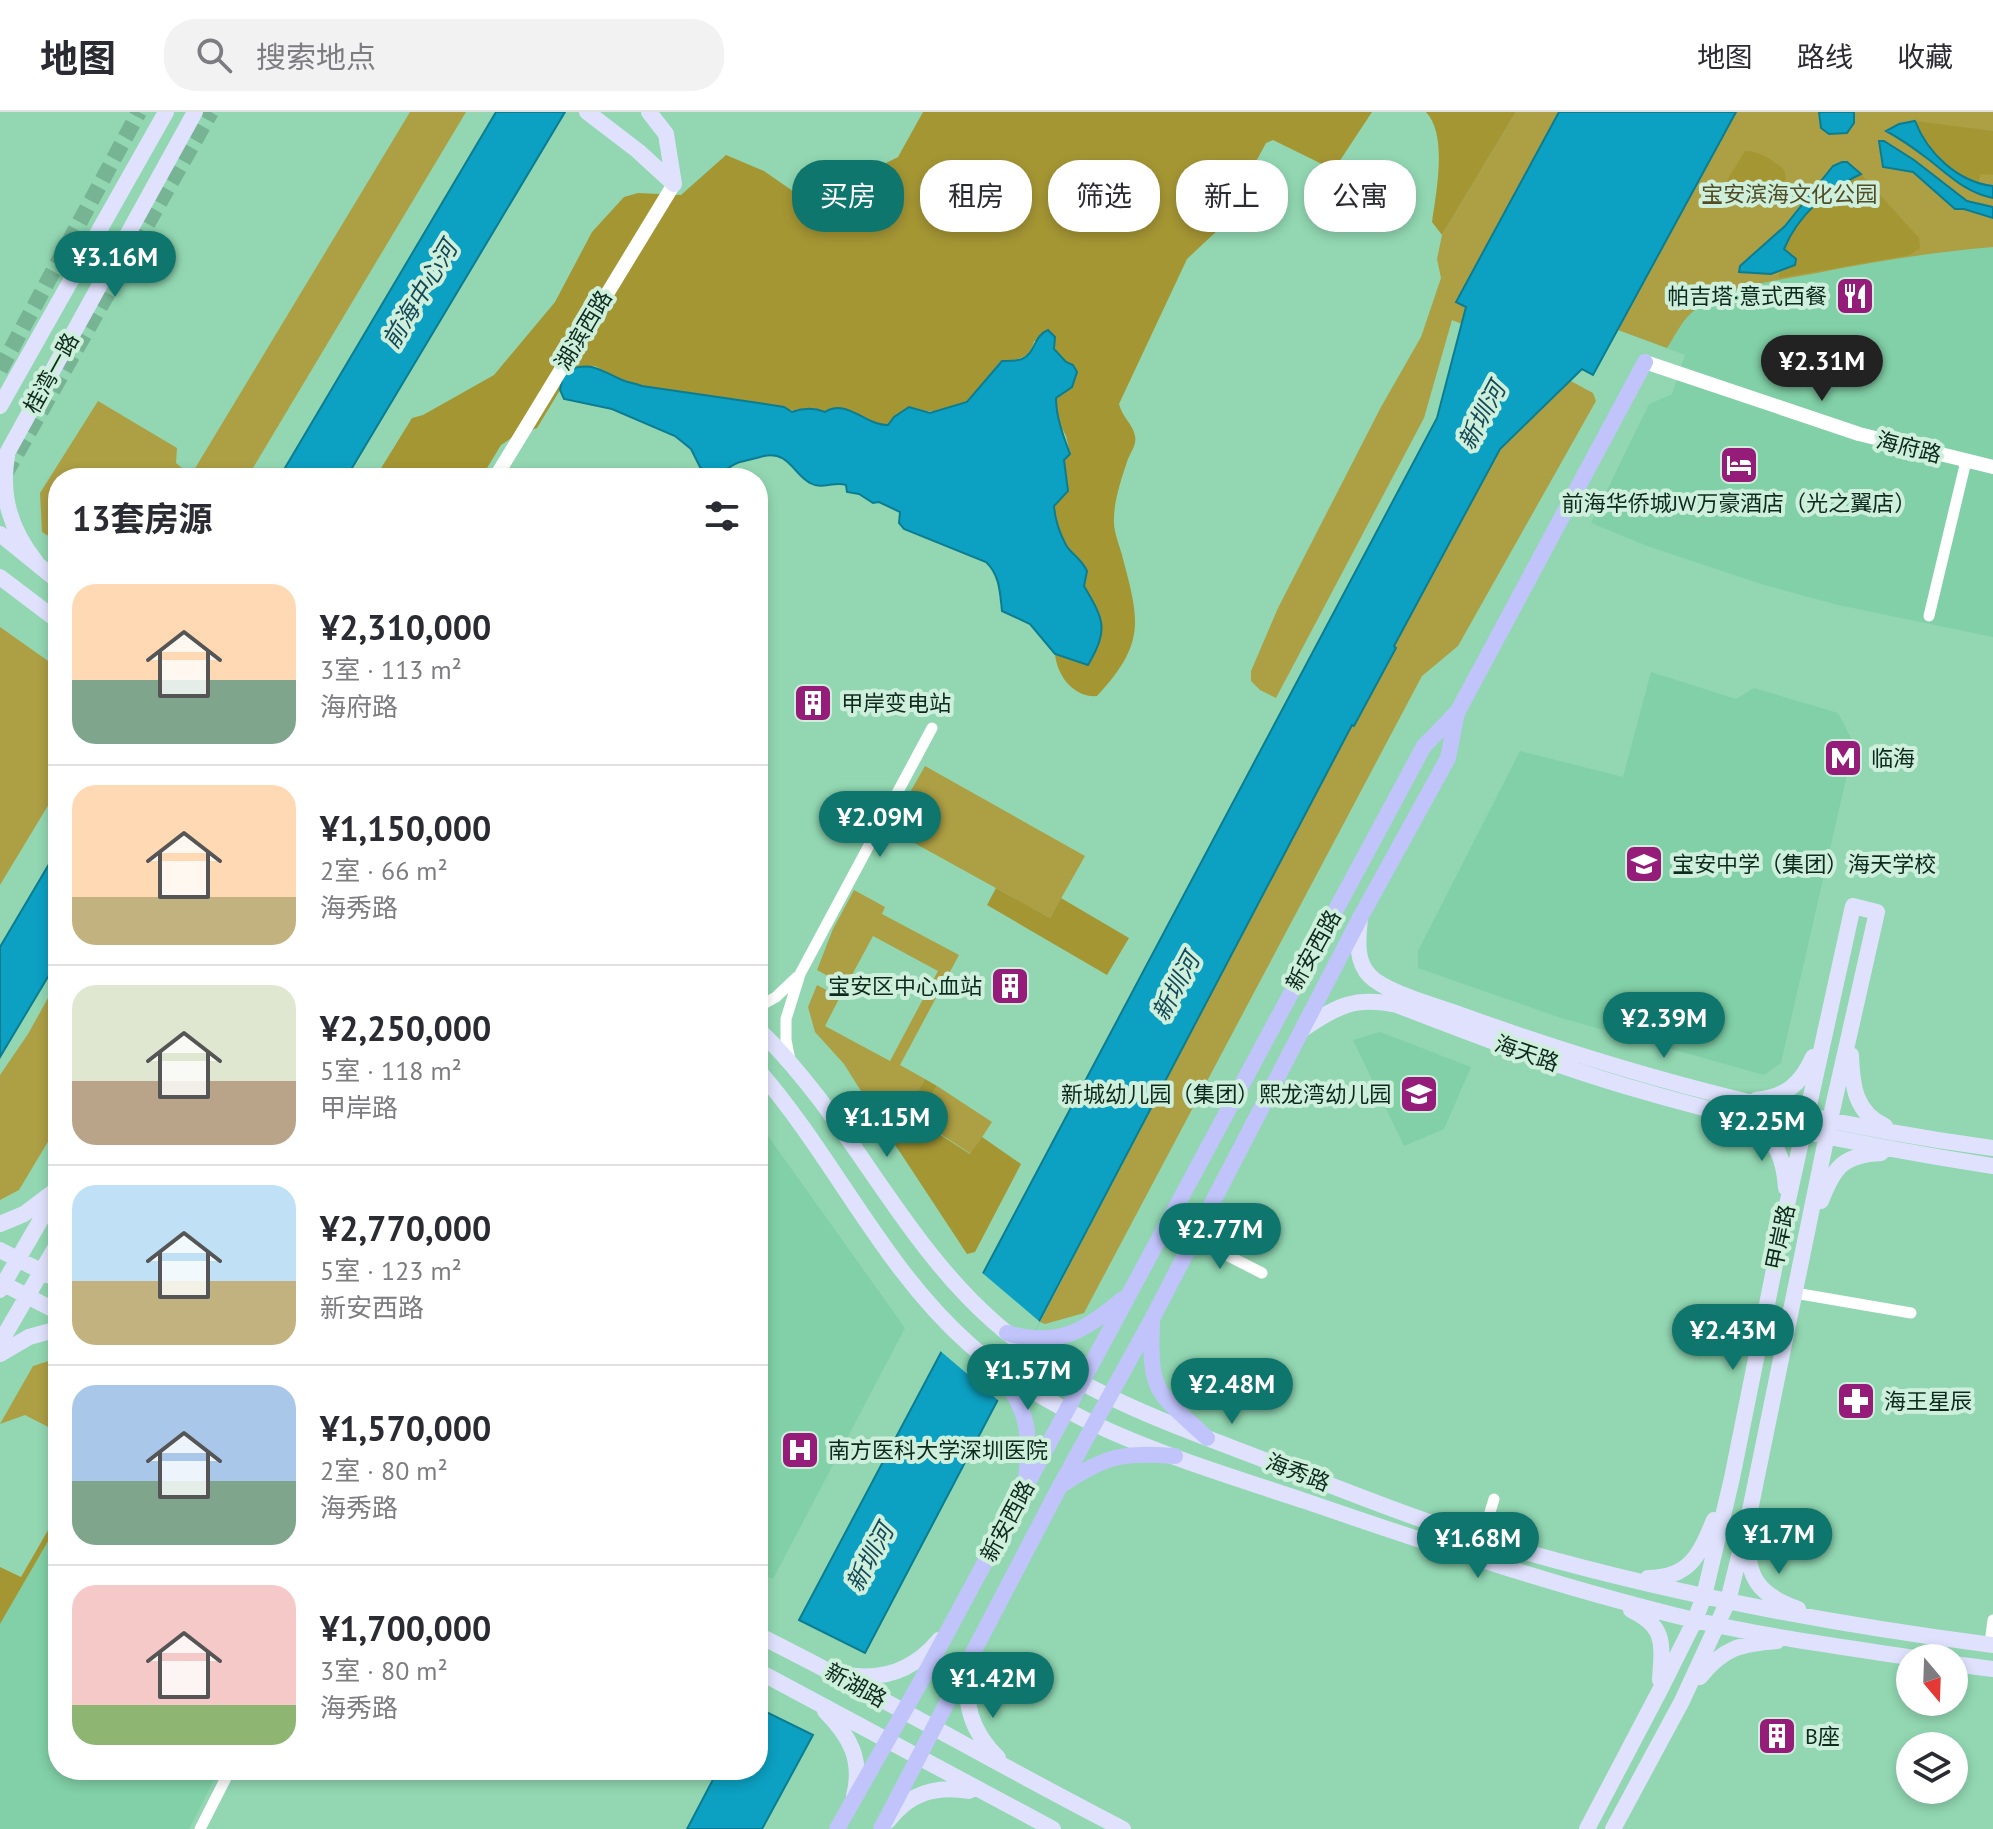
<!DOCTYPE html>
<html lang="zh">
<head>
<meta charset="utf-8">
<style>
  body { margin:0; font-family:"PT Sans","Noto Sans SC",sans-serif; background:#f2f2f3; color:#2b2b33; height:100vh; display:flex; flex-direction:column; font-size:30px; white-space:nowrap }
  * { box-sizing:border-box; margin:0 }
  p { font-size:26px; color:#7c7c81 }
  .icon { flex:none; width:44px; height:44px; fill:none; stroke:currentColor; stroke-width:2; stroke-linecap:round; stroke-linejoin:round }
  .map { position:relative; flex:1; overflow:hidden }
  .details { position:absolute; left:48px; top:356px; width:720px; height:1312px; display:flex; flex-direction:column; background:#fff; border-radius:32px; box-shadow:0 4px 12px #0003 }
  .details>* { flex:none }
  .top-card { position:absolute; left:792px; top:48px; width:760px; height:72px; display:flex; gap:16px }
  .needle { width:52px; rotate:161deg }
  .controls { position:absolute; left:1896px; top:1532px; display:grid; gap:16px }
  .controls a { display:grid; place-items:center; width:72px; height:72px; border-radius:50%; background:#fff; box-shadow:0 4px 12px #0003; font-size:40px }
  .price { position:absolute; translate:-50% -68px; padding:0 18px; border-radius:28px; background:#0f766e; color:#fff; font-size:26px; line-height:52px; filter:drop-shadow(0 2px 4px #0008) }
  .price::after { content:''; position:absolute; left:50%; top:48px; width:24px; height:18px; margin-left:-12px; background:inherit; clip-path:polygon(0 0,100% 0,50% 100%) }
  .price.active { background:#222; color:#fff }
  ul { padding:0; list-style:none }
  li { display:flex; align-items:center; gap:24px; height:200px; padding:0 24px }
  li+li { border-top:2px solid #e1e1e2 }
  li span { display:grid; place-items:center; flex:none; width:224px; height:160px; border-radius:24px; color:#555 }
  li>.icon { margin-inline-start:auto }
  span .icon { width:96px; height:96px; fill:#fffc; stroke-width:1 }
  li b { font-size:34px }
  h2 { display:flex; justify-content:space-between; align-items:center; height:96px; padding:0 24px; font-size:34px }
  .tag { padding:0 28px; border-radius:32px; background:#fff; box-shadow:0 4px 12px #0003; font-size:28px; line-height:72px }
  .tag.active { background:#0f766e; color:#fff }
  header { display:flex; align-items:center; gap:48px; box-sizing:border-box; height:112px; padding:0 40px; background:#fff; border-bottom:2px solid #e1e1e2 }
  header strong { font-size:38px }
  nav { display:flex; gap:44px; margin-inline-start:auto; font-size:28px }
  .search { width:560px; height:72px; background:#f2f2f3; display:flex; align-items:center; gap:20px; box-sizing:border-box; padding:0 28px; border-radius:32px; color:#7c7c81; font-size:30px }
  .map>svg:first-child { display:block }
  .built { fill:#81d0a7 }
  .green { fill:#ad9f44 }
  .forest { fill:#a59634 }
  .water { fill:#0ca0c2; stroke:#0c7d90; stroke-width:2 }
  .pier { fill:#92d7b2 }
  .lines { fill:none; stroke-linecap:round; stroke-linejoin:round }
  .primary-tunnel { stroke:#77b494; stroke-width:16; stroke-dasharray:16 8; stroke-linecap:butt }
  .minor { stroke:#fff; stroke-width:11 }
  .tertiary { stroke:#fff; stroke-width:14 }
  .secondary { stroke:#e0e2fd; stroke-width:16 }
  .primary { stroke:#c1c4fa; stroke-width:16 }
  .labels { text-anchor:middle; stroke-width:8; stroke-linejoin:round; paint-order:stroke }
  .park-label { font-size:22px; fill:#524c24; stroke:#ceefdc }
  .poi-label { font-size:22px; fill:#0d2a1c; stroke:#ceefdc; text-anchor:start }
  .street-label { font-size:22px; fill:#0d2a1c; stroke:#ceefdc }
  .water-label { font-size:24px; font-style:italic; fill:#134857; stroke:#ceefdc }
</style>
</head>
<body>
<header>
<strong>地图</strong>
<div class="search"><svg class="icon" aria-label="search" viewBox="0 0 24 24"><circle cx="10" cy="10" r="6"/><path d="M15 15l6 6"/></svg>搜索地点</div>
<nav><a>地图</a><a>路线</a><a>收藏</a></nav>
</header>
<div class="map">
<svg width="1993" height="1717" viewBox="0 0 1993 1717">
  <rect width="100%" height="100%" fill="#92d7b2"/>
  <!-- built -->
  <path class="built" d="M 1736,0 L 1993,0 L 1993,525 L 1838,493 L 1761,472 L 1647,434 L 1591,411 L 1649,292 L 1672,282 L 1685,243 L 1618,218 Z
    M 1651,560 L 1736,587 L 1754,576 L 1838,601 L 1854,632 L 1781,951 L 1764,963 L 1561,906 L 1418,856 L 1418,839 L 1520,639 L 1623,665 Z
    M 1380,920 L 1471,955 L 1444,1017 L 1404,1034 L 1353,928 Z
    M 758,1010 L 905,1216 L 773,1467 L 758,1460 Z
    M 58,1412 L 58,1658 L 219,1658 L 189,1717 L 0,1717 L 0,1512 Z"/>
  <!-- green -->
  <path class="green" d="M 410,0 L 466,0 L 247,366 L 58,366 L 58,430 L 42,420 L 40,381 L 98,289 L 177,336 L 176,351 L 191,363 Z
    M 1516,0 L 1559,0 L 1457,189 L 1466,195 L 1462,212 L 1452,208 L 1424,306 L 1276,586 L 1260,578 L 1251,569 L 1251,559 L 1278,496 L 1381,295 L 1421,225 L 1441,166 L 1437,147 L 1442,123 Z
    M 1736,0 L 1993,0 L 1993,135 C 1932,140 1872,150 1812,162 C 1778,168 1724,175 1696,197 C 1683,206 1676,222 1667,236 L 1618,218 Z
    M 1569,268 L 1593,281 L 1596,289 L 1458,534 L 1422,564 L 1084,1201 L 1045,1212 L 1040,1210 L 1352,612 L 1355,613 L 1396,536 L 1394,534 L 1500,337 Z
    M 0,515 L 58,556 L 58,677 L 0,773 Z
    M 925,654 L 1085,744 L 1050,806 L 889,717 Z
    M 854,778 L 885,795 L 882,802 L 959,843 L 900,953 L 925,967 L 890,1025 L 844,952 L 815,920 L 808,895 L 817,873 L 840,885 L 825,914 L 890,949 L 938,859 L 873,824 L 846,874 L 817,858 L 833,817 Z
    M 58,868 L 58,1013 L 19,1078 L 0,1088 L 0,963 L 28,922 Z
    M 937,974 L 992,1010 L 971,1042 L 916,1006 Z
    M 58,1246 L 58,1320 L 25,1303 L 0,1312 L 33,1254 Z"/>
  <!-- forest -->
  <path class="forest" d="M 923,0 L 1372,0 L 1337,53 L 1330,56 L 1273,28 L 1266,31 L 1220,116 L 1187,147 L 1119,292 C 1122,305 1133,312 1135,324 C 1137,332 1131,340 1128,347 C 1122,365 1114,388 1114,407 C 1113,418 1119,432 1122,443 C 1139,508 1147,530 1097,584 C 1074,586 1057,564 1055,542 L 1088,552 C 1109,517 1103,507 1084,474 L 1087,459 C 1082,447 1071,443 1066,433 C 1060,422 1055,407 1054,394 L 1068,379 L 1064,348 L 1070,341 L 1066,324 L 1055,303 L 1056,286 L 1065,278 L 1073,253 L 1066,251 L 1054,237 L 1034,229 C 1030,247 1018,248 1001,249 L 967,290 C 959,291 956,293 948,296 C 934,302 923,299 909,295 L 894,305 L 888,313 C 875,314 871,306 859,303 C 837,298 802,306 784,295 L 642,274 L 627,271 L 595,254 L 564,259 L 560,278 L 537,316 L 516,323 L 501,333 L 481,366 L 375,366 L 412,306 L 423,303 L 494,263 L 555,190 L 592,120 L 624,85 L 638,81 L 681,83 L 726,43 L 764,59 L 797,82 L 814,77 L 830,56 L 837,53 L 876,56 L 898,45 Z
    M 1426,0 L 1516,0 L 1442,123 L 1432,110 C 1436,81 1448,23 1426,0 Z
    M 1915,9 L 1993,19 L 1993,63 L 1981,62 L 1978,71 C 1949,60 1926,38 1915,9 Z
    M 1745,39 C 1760,39 1773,48 1784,58 L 1786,67 L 1764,81 L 1725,94 L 1728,67 Z
    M 1861,62 L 1919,126 L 1920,136 L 1910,143 L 1779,166 L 1779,161 L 1796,151 L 1794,145 L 1786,141 L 1783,137 C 1798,103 1828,77 1861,62 Z
    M 996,776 L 1050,806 L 1061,786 L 1129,826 L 1107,863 L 987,793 Z
    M 925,967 L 937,974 L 916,1007 L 970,1042 L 982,1025 L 1021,1052 L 975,1140 L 967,1142 L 890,1025 Z
    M 58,1401 L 58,1412 L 0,1512 L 0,1455 L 21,1465 Z"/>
  <!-- water -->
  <path class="water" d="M 496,0 L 565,0 L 346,366 L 279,366 Z
    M 1559,0 L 1736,0 L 1593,263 L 1582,257 L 1500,337 L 1394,534 L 1396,536 L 1354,614 L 1352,613 L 865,1541 L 799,1508 L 1437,306 L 1466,195 L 1456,190 Z
    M 1819,0 L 1854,0 L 1854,11 L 1847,21 L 1829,22 L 1821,16 Z
    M 1915,9 C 1928,42 1958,70 1993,74 L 1993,86 C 1966,81 1949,63 1928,47 C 1915,37 1901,27 1886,19 L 1899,12 Z
    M 1879,29 L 1884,29 L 1914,48 L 1967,89 L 1993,95 L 1993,106 L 1964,97 L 1955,97 L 1913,60 L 1883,55 Z
    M 1842,50 L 1847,50 L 1861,62 C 1828,77 1798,103 1784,137 L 1796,147 L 1795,153 L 1771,162 L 1739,160 L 1740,154 L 1785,114 L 1833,54 Z
    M 1048,218 L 1055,225 L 1054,237 L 1066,250 L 1073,253 L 1077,260 L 1072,275 L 1056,286 C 1056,305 1063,323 1070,342 L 1064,348 L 1068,379 L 1054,394 C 1055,407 1060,422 1066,433 C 1071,442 1081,446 1087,459 L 1084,474 C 1104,508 1109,517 1088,553 L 1055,542 L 1030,512 L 1002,499 C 1000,481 1000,463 986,450 L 904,417 L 899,411 L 900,400 L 879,390 L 873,391 L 859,382 L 847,380 L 846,373 C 834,369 822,378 810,371 C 793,362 789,339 764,344 C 757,346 748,348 740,350 C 730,353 723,362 712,363 L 700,355 L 691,337 L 675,324 L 612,297 L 564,287 L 560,278 L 564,259 C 593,249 597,257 622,268 C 629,271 635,271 642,274 L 752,290 L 784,295 L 792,300 C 803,296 813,295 825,300 C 847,286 866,314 888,313 L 894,305 L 909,295 L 930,301 L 967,290 L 1002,249 C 1007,249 1017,249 1022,247 C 1036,241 1033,224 1048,218 Z
    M 58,737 L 58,848 L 0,945 L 0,835 Z
    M 758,1596 L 813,1623 L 762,1717 L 687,1717 L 718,1658 L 758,1658 Z"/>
  <!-- pier -->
  <path class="pier" d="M 980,1159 L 1040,1210 L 999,1289 L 938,1237 Z"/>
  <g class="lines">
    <!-- primary-tunnel -->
    <path class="primary-tunnel" d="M 0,258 L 139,0
      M 5,362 L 211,0"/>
    <!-- minor -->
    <path class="minor" d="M 1929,504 L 1966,349
      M 758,895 L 776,885 L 797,865
      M 790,948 L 786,928 L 786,907 L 800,862 L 932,616
      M 1193,1126 L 1262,1161
      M 1795,1181 L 1911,1201
      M 1482,1427 L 1494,1387
      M 1990,1532 L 1993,1508
      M 200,1717 L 230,1658"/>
    <!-- tertiary -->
    <path class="tertiary" d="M 1645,250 L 1859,322 L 1993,355
      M 495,366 L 674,72"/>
    <!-- secondary -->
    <path class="secondary" d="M 587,0 L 638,39 L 674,72
      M 649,0 L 666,22 L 674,72
      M 0,294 L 166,0
      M 7,344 C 0,385 11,418 36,450
      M 0,354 L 195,0
      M 0,422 L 58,469
      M 0,465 L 58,509
      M 1360,806 C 1358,826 1355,849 1370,864 C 1386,881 1441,895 1464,904 C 1636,966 1812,1012 1993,1036
      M 758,917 C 849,1004 898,1125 993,1209 C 1073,1280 1169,1311 1267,1349 C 1339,1376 1411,1406 1484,1428 C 1650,1478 1821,1511 1993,1533
      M 1303,917 C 1337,894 1355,884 1397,893 C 1472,922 1548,951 1625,974 C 1746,1010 1868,1035 1993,1054
      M 1851,943 C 1852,973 1855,1001 1885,1014
      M 758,958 C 834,1045 882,1155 969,1232 C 1063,1315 1188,1350 1305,1389 C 1433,1433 1562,1476 1694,1508 C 1767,1525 1842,1535 1915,1546
      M 1756,988 C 1786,985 1801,972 1813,945
      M 1752,1013 C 1777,1028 1784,1047 1786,1076
      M 1821,1089 C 1834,1055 1843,1043 1881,1041
      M 0,1112 L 24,1102 L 53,1080
      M 0,1138 L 58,1168
      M 0,1170 L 58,1200
      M 0,1178 L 58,1078
      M 0,1231 L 58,1131
      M 0,1242 L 29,1225 L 58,1217
      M 1748,1434 C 1748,1471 1765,1485 1798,1497
      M 1648,1466 C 1690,1466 1700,1442 1714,1408
      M 1631,1498 C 1667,1515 1662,1533 1660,1568
      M 758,1523 C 881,1584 1000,1654 1123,1717
      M 969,1551 C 963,1590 970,1618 998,1646
      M 1954,1552 L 1993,1557
      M 758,1559 L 1053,1717
      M 847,1563 C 885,1569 915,1557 939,1528
      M 1700,1565 C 1723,1536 1740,1532 1777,1529
      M 825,1599 C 850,1624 863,1648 854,1684
      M 888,1709 C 909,1681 936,1673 969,1679
      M 1587,1717 L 1660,1578 L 1695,1508 L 1704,1484 L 1732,1366 L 1787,1093 L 1853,794 L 1877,800 L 1830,1008 L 1748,1408 L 1728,1489 L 1682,1589 L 1613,1717"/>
    <!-- primary -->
    <path class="primary" d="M 1152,1210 C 1149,1283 1157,1279 1207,1326
      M 1007,1221 C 1059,1236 1084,1219 1123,1187
      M 992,1251 C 1024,1291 1033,1314 1026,1366
      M 1065,1371 C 1108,1342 1124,1341 1175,1344
      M 837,1717 L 920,1571 L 1424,634 L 1458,599 L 1645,250
      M 881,1717 L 1060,1374 L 1152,1207 L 1360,806 L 1448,646 L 1457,601"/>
  </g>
  <!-- icons -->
  <defs>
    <symbol id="restaurant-square" viewBox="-11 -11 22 22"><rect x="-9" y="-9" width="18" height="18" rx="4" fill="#951c78" stroke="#ceefdc"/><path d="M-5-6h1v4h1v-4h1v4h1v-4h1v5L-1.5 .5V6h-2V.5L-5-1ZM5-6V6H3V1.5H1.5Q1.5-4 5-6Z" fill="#fff"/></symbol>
    <symbol id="hotel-square" viewBox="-11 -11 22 22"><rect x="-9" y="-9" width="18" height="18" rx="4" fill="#951c78" stroke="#ceefdc"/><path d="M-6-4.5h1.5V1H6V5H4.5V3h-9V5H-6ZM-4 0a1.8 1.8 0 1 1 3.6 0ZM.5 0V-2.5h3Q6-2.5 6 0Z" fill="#fff"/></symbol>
    <symbol id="building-square" viewBox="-11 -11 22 22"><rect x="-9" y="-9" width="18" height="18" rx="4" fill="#951c78" stroke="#ceefdc"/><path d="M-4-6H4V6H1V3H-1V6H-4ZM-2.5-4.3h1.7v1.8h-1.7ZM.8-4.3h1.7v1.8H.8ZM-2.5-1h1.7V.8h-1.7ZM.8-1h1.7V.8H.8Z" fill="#fff"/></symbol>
    <symbol id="metro-square" viewBox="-11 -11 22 22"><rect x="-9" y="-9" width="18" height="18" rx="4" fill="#951c78" stroke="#ceefdc"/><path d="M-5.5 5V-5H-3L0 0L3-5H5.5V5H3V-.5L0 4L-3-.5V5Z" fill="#fff"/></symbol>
    <symbol id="school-square" viewBox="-11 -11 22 22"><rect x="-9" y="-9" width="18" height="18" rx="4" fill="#951c78" stroke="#ceefdc"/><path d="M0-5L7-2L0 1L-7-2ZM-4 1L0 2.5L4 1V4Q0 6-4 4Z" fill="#fff"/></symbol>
    <symbol id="pharmacy-square" viewBox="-11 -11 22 22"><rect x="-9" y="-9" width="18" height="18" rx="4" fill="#951c78" stroke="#ceefdc"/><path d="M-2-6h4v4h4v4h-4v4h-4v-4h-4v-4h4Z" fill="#fff"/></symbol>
    <symbol id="hospital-square" viewBox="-11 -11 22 22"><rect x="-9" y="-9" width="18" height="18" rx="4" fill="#951c78" stroke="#ceefdc"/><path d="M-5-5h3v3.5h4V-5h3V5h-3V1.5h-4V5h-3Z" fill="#fff"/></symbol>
  </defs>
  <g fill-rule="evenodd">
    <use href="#restaurant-square" x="1833" y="162" width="44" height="44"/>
    <use href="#hotel-square" x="1717" y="331" width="44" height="44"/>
    <use href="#building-square" x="791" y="569" width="44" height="44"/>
    <use href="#metro-square" x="1821" y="624" width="44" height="44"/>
    <use href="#school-square" x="1622" y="730" width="44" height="44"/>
    <use href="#building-square" x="988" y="852" width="44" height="44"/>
    <use href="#school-square" x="1397" y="960" width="44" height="44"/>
    <use href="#pharmacy-square" x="1834" y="1267" width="44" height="44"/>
    <use href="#hospital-square" x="778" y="1316" width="44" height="44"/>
    <use href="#building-square" x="1755" y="1602" width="44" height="44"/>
  </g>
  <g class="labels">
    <!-- park labels -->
    <g class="park-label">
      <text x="1789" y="90">宝安滨海文化公园</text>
    </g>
    <!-- poi labels -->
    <g class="poi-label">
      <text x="1827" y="192" text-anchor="end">帕吉塔·意式西餐</text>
      <text x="1739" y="399" text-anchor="middle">前海华侨城JW万豪酒店（光之翼店）</text>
      <text x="841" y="599">甲岸变电站</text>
      <text x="1871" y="654">临海</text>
      <text x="1672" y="760">宝安中学（集团）海天学校</text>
      <text x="982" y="882" text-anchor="end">宝安区中心血站</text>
      <text x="1391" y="990" text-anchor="end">新城幼儿园（集团）熙龙湾幼儿园</text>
      <text x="1884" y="1297">海王星辰</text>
      <text x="828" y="1346">南方医科大学深圳医院</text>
      <text x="1805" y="1632">B座</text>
    </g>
    <!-- street labels -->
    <g class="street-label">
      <text transform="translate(583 218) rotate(-59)" y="8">湖滨西路</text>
      <text transform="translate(51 261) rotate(-61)" y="8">桂湾一路</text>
      <text transform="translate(1909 335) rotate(14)" y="8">海府路</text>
      <text transform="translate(1313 838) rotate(-61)" y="8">新安西路</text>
      <text transform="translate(1527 941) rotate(19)" y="8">海天路</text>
      <text transform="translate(1780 1125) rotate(-78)" y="8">甲岸路</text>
      <text transform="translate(1298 1360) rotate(21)" y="8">海秀路</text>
      <text transform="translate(1007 1409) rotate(-62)" y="8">新安西路</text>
      <text transform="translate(856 1573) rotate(29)" y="8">新湖路</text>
    </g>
    <!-- water labels -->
    <g class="water-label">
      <text transform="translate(420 183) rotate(-59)" y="8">前海中心河</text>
      <text transform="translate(1482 304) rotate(-62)" y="8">新圳河</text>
      <text transform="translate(1176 875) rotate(-62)" y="8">新圳河</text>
      <text transform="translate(870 1446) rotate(-62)" y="8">新圳河</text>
    </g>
  </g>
</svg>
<div class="controls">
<a><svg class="needle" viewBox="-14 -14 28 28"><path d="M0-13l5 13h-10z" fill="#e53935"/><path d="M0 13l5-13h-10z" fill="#7c7c81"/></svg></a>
<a><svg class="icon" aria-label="layers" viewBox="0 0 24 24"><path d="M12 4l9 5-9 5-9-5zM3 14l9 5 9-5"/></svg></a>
</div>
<b class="price" style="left:115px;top:187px">¥3.16M</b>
<b class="price active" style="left:1822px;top:291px">¥2.31M</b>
<b class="price" style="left:880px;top:747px">¥2.09M</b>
<b class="price" style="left:1664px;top:948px">¥2.39M</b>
<b class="price" style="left:887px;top:1047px">¥1.15M</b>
<b class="price" style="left:1762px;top:1051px">¥2.25M</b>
<b class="price" style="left:1220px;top:1159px">¥2.77M</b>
<b class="price" style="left:1733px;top:1260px">¥2.43M</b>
<b class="price" style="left:1028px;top:1300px">¥1.57M</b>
<b class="price" style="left:1232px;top:1314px">¥2.48M</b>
<b class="price" style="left:1779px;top:1464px">¥1.7M</b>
<b class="price" style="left:1478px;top:1468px">¥1.68M</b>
<b class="price" style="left:993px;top:1608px">¥1.42M</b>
<div class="top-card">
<a class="tag active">买房</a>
<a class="tag">租房</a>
<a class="tag">筛选</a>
<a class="tag">新上</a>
<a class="tag">公寓</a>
</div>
<section class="details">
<h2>13套房源<svg class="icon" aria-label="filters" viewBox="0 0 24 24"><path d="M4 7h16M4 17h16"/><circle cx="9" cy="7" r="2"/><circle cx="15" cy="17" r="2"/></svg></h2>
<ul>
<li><span style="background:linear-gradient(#ffd9b3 60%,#7fa58c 0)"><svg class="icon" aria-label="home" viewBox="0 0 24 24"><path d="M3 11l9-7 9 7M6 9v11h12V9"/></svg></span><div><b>¥2,310,000</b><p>3室 · 113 m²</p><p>海府路</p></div></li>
<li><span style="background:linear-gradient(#ffd9b3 70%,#c2b280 0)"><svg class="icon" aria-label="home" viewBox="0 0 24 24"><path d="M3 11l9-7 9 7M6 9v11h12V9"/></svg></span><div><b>¥1,150,000</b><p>2室 · 66 m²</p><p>海秀路</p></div></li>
<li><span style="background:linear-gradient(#dfe7d0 60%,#b9a48a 0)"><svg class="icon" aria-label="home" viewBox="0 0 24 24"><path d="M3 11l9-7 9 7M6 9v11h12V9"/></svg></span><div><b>¥2,250,000</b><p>5室 · 118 m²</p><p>甲岸路</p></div></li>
<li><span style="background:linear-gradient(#bfe0f5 60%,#c2b280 0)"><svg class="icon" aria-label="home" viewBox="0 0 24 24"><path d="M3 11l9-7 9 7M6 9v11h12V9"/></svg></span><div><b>¥2,770,000</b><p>5室 · 123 m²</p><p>新安西路</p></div></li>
<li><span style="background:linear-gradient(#a9c7e8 60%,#7fa58c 0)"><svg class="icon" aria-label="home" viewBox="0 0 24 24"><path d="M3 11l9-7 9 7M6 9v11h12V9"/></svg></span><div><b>¥1,570,000</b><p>2室 · 80 m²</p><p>海秀路</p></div></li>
<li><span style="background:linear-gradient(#f6c9c9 75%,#8fb573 0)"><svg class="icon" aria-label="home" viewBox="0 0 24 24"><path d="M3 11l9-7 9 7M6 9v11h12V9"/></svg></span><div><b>¥1,700,000</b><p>3室 · 80 m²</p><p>海秀路</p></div></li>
</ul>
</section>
</div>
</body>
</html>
